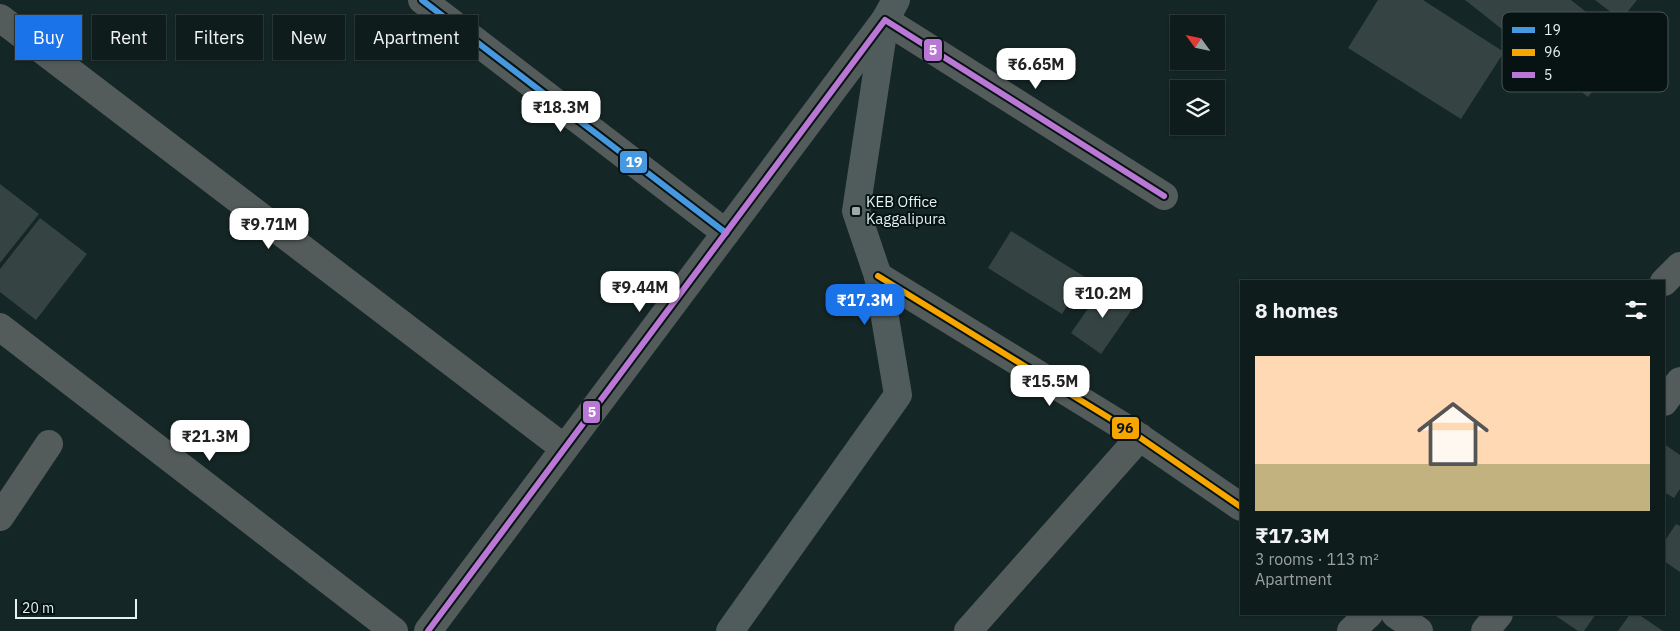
<!DOCTYPE html>
<html lang="en">
<head>
<meta charset="utf-8">
<style>
  body { margin:0; font-family:"IBM Plex Sans",sans-serif; background:#182525; color:#f1f3f6; height:100vh; display:flex; flex-direction:column; font-size:19px; white-space:nowrap }
  * { box-sizing:border-box; margin:0 }
  p { font-size:16px; color:#9ba1a3 }
  .icon { flex:none; width:28px; height:28px; fill:none; stroke:currentColor; stroke-width:2; stroke-linecap:round; stroke-linejoin:round }
  .map { position:relative; flex:1; overflow:hidden }
  .drawer { position:absolute; left:1240px; top:280px; width:425px; height:335px; display:flex; flex-direction:column; background:#0f1c1c; border-radius:0px; box-shadow:0 1px 4px #0004,0 0 0 1px #2f3a3b }
  .drawer>* { flex:none }
  .hud { position:absolute; left:15px; top:15px; width:475px; height:45px; display:flex; gap:10px }
  .needle { width:32px; rotate:303deg }
  .controls { position:absolute; left:1170px; top:15px; display:grid; gap:10px }
  .controls a { display:grid; place-items:center; width:55px; height:55px; border-radius:0px; background:#0f1c1c; box-shadow:0 1px 4px #0004,0 0 0 1px #2f3a3b; font-size:25px }
  .scale { position:absolute; left:15px; bottom:12px; width:122px; box-sizing:border-box; padding-left:5px; border:2px solid #e2f3f2; border-top:0; font-size:14px; line-height:18px; white-space:nowrap; color:#e2f3f2; -webkit-text-stroke:4px #061312; paint-order:stroke }
  .price { position:absolute; translate:-50% -42px; padding:0 11px; border-radius:10px; background:#fff; color:#222; font-size:16px; line-height:32px; filter:drop-shadow(0 1px 2px #0008) }
  .price::after { content:''; position:absolute; left:50%; top:30px; width:15px; height:11px; margin-left:-8px; background:inherit; clip-path:polygon(0 0,100% 0,50% 100%) }
  .price.selected { background:#1a73e8; color:#fff }
  ul { padding:0; list-style:none }
  li { display:grid; align-content:center; gap:10px; height:265px; padding:0 15px }
  li+li { border-top:1px solid #2f3a3b }
  li span { display:grid; place-items:center; height:155px; border-radius:0px; color:#555 }
  li>.icon { margin-inline-start:auto }
  span .icon { width:90px; height:90px; fill:#fffc; stroke-width:1 }
  li b { font-size:21px }
  h2 { display:flex; justify-content:space-between; align-items:center; height:60px; padding:0 15px; font-size:21px }
  .chip { padding:0 18px; border-radius:0px; background:#0f1c1c; box-shadow:0 1px 4px #0004,0 0 0 1px #2f3a3b; font-size:18px; line-height:45px }
  .chip.selected { background:#1a73e8; color:#fff }
  .map>svg:first-child { display:block }
  .building { fill:#354442 }
  .lines { fill:none; stroke-linecap:round; stroke-linejoin:round }
  .minor { stroke:#545c5b; stroke-width:28 }
  .major { stroke:#505c5b; stroke-width:28 }
  .bus-1-casing { stroke:#061312; stroke-width:10 }
  .bus-2-casing { stroke:#061312; stroke-width:10 }
  .bus-3-casing { stroke:#061312; stroke-width:10 }
  .bus-1 { stroke:#4699e1; stroke-width:6 }
  .bus-2 { stroke:#f7a600; stroke-width:6 }
  .bus-3 { stroke:#ba77d6; stroke-width:6 }
  .poi-dot { fill:#9aabaa; stroke:#061312; stroke-width:2 }
  .labels { text-anchor:middle; stroke-width:4; stroke-linejoin:round; paint-order:stroke }
  .poi-label { font-size:15px; fill:#e2f3f2; stroke:#061312; text-anchor:start }
  .key { fill:#061312; stroke:#485655; stroke-width:1 }
  .key-label { font-size:14px; fill:#e2f3f2 }
  .line-badge { stroke:#061312; stroke-width:2 }
  .badge-label { font-size:14px; text-anchor:middle; font-weight:bold; fill:#fff }
  .pale-badge-label { font-size:14px; text-anchor:middle; font-weight:bold; fill:#111 }
</style>
</head>
<body>
<div class="map">
<svg width="1680" height="631" viewBox="0 0 1680 631">
  <rect width="100%" height="100%" fill="#142625"/>
  <!-- building -->
  <path class="building" d="M 1378,0 L 1423,0 L 1504,52 L 1461,119 L 1348,48 Z
    M 1465,0 L 1571,0 L 1629,46 L 1588,97 Z
    M 1595,0 L 1637,0 L 1621,20 Z
    M 0,184 L 39,214 L 0,263 Z
    M 40,218 L 87,254 L 36,320 L 0,292 L 0,269 Z
    M 1011,231 L 1085,277 L 1062,314 L 988,268 Z
    M 1105,284 L 1135,305 L 1101,354 L 1071,333 Z
    M 1664,444 L 1680,455 L 1680,489 L 1674,498 L 1664,492 Z
    M 1676,524 L 1680,526 L 1680,572 L 1664,561 L 1664,542 Z
    M 1553,614 L 1596,614 L 1584,631 L 1578,631 Z
    M 1630,614 L 1638,614 L 1663,631 L 1618,631 Z"/>
  <g class="lines">
    <!-- minor -->
    <path class="minor" d="M 422,0 L 726,233
      M 0,18 L 564,448
      M 878,276 L 1129,430 L 1241,507
      M 1664,282 L 1680,266
      M 0,327 L 394,631
      M 1664,402 L 1680,381
      M 0,517 L 49,444
      M 1395,614 L 1419,631
      M 428,631 L 885,20 L 1164,196
      M 968,631 L 1140,437
      M 1351,631 L 1369,614
      M 1485,631 L 1499,614"/>
    <!-- major -->
    <path class="major" d="M 730,631 L 898,395 L 878,276 L 856,211 L 885,20 L 896,0"/>
    <defs>
      <path id="bus-1" d="M 422,0 L 726,233"/>
      <path id="bus-2" d="M 878,276 L 1129,430 L 1241,507"/>
      <path id="bus-3" d="M 428,631 L 885,20 L 1164,196"/>
    </defs>
    <!-- bus-1 casing -->
    <use href="#bus-1" class="bus-1-casing"/>
    <!-- bus-2 casing -->
    <use href="#bus-2" class="bus-2-casing"/>
    <!-- bus-3 casing -->
    <use href="#bus-3" class="bus-3-casing"/>
    <!-- bus-1 -->
    <use href="#bus-1" class="bus-1"/>
    <!-- bus-2 -->
    <use href="#bus-2" class="bus-2"/>
    <!-- bus-3 -->
    <use href="#bus-3" class="bus-3"/>
  </g>
  <!-- markers -->
  <rect class="poi-dot" x="851" y="206" width="10" height="10" rx="2.5"/>
  <g class="labels">
    <!-- poi labels -->
    <g class="poi-label">
      <text x="866" y="207">KEB Office<tspan x="866" dy="17">Kaggalipura</tspan></text>
    </g>
  </g>
  <!-- legend -->
  <rect x="1502" y="12" width="166" height="80" rx="8" class="key"/>
  <rect x="1512" y="27" width="23" height="6" fill="#4699e1"/>
  <rect x="1512" y="49" width="23" height="7" fill="#f7a600"/>
  <rect x="1512" y="72" width="23" height="6" fill="#ba77d6"/>
  <g class="key-label">
    <text x="1544" y="35">19</text>
    <text x="1544" y="57">96</text>
    <text x="1544" y="80">5</text>
  </g>
  <g class="line-badge">
    <rect x="923" y="38" width="20" height="24" rx="5" fill="#ba77d6"/>
    <rect x="619" y="150" width="29" height="24" rx="5" fill="#4699e1"/>
    <rect x="582" y="400" width="19" height="24" rx="5" fill="#ba77d6"/>
    <rect x="1111" y="416" width="29" height="24" rx="5" fill="#f7a600"/>
  </g>
  <g class="badge-label">
    <text x="933" y="55">5</text>
    <text x="634" y="167">19</text>
    <text x="592" y="417">5</text>
  </g>
  <g class="pale-badge-label">
    <text x="1125" y="433">96</text>
  </g>
</svg>
<div class="controls">
<a><svg class="needle" viewBox="-14 -14 28 28"><path d="M0-13l5 13h-10z" fill="#e53935"/><path d="M0 13l5-13h-10z" fill="#9ba1a3"/></svg></a>
<a><svg class="icon" aria-label="layers" viewBox="0 0 24 24"><path d="M12 4l9 5-9 5-9-5zM3 14l9 5 9-5"/></svg></a>
</div>
<div class="scale">20 m</div>
<b class="price" style="left:1036px;top:90px">₹6.65M</b>
<b class="price" style="left:561px;top:133px">₹18.3M</b>
<b class="price" style="left:269px;top:250px">₹9.71M</b>
<b class="price" style="left:640px;top:313px">₹9.44M</b>
<b class="price" style="left:1103px;top:319px">₹10.2M</b>
<b class="price selected" style="left:865px;top:326px">₹17.3M</b>
<b class="price" style="left:1050px;top:407px">₹15.5M</b>
<b class="price" style="left:210px;top:462px">₹21.3M</b>
<div class="hud">
<a class="chip selected">Buy</a>
<a class="chip">Rent</a>
<a class="chip">Filters</a>
<a class="chip">New</a>
<a class="chip">Apartment</a>
</div>
<section class="drawer">
<h2>8 homes<svg class="icon" aria-label="filters" viewBox="0 0 24 24"><path d="M4 7h16M4 17h16"/><circle cx="9" cy="7" r="2"/><circle cx="15" cy="17" r="2"/></svg></h2>
<ul>
<li><span style="background:linear-gradient(#ffd9b3 70%,#c2b280 0)"><svg class="icon" aria-label="home" viewBox="0 0 24 24"><path d="M3 11l9-7 9 7M6 9v11h12V9"/></svg></span><div><b>₹17.3M</b><p>3 rooms · 113 m²</p><p>Apartment</p></div></li>
</ul>
</section>
</div>
</body>
</html>
